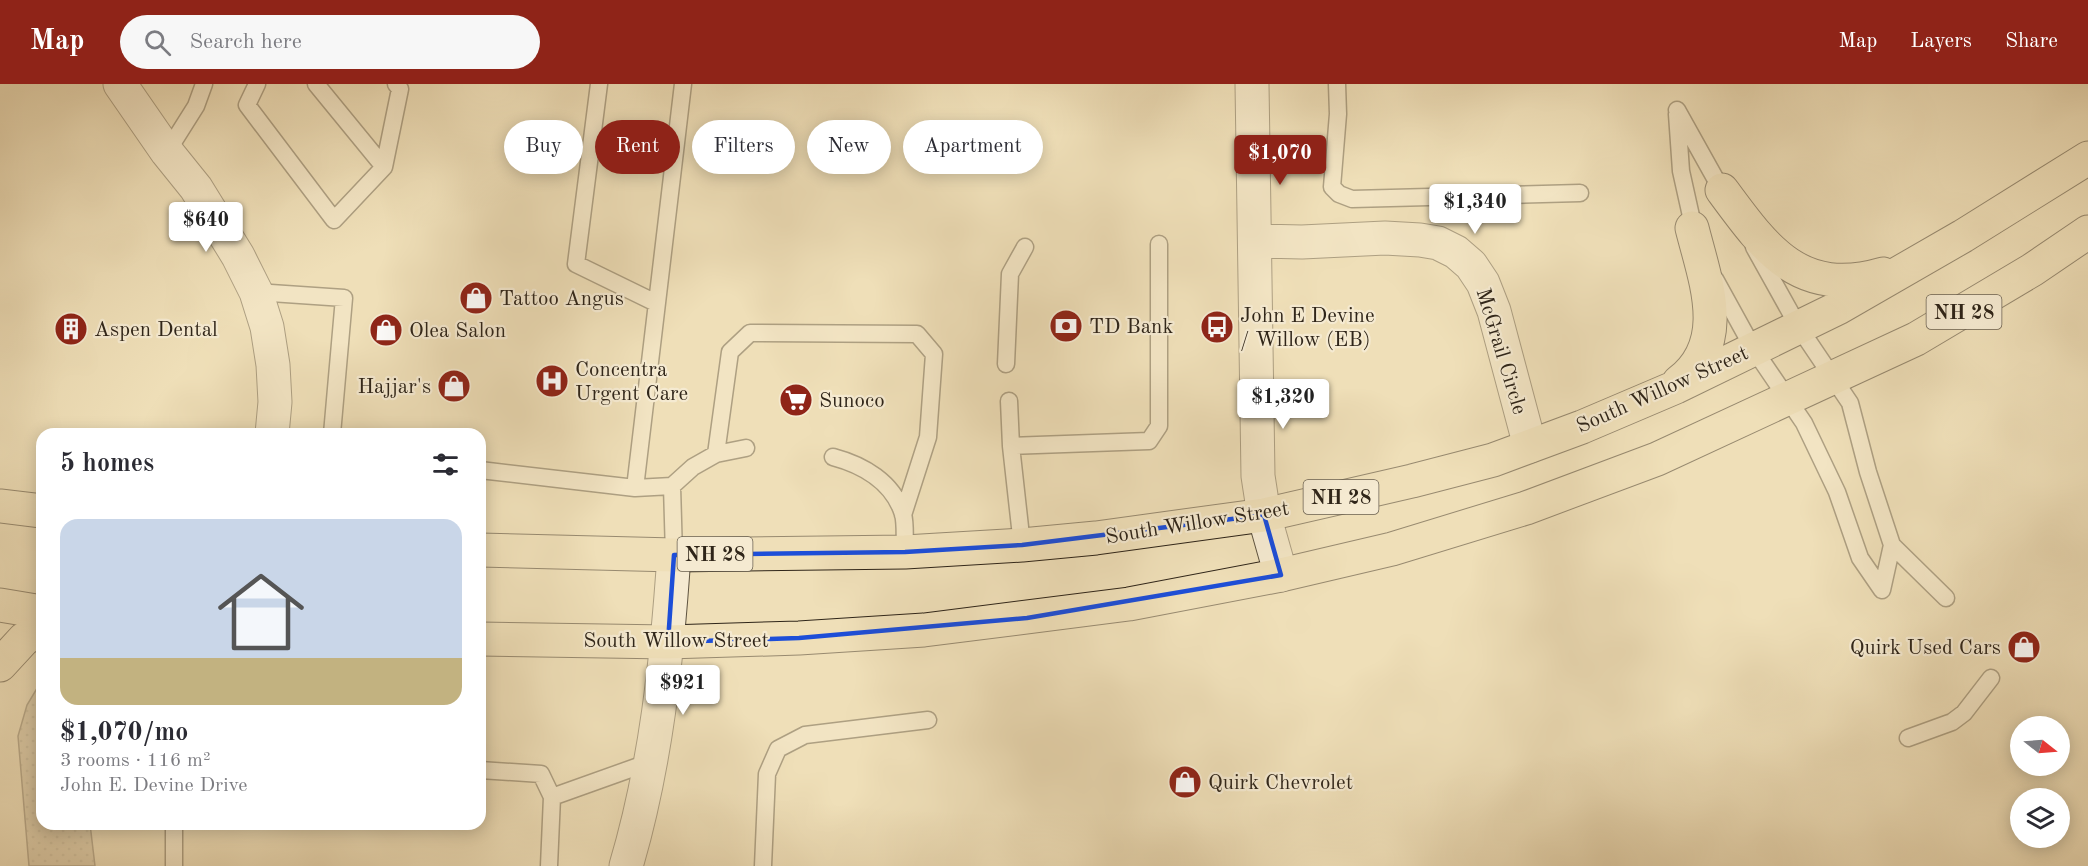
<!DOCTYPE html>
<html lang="en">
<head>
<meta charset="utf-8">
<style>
  body { margin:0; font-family:"Old Standard TT",serif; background:#f7f7f7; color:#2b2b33; height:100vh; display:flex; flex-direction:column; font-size:22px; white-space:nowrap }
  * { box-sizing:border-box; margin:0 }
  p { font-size:20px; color:#7c7c81 }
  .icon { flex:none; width:33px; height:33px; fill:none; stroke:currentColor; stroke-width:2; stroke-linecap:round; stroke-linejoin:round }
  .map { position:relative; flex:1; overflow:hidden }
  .details { position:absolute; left:36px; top:344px; width:450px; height:402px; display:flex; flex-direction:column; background:#fff; border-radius:18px; box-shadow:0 3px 15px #0003 }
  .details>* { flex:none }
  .top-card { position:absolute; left:504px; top:36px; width:570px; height:54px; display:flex; gap:12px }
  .needle { width:39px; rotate:107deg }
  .tools { position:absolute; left:2010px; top:632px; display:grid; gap:12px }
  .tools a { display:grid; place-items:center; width:60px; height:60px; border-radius:50%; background:#fff; box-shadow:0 3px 15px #0003; font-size:30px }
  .price { position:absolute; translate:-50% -51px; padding:0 14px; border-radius:6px; background:#fff; color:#222; font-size:20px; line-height:39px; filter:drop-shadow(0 2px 3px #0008) }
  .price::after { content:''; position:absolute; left:50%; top:36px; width:18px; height:14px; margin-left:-9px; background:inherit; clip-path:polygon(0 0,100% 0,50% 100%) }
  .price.selected { background:#8f2418; color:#fff }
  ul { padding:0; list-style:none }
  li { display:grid; align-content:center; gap:12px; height:318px; padding:0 24px }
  li span { display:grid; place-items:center; height:186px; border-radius:18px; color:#555 }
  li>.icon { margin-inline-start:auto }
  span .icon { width:108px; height:108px; fill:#fffc; stroke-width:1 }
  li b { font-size:26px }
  h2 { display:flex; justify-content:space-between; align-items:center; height:72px; padding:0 24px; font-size:26px }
  .pill { padding:0 21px; border-radius:27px; background:#fff; box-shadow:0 3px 15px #0003; font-size:21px; line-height:54px }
  .pill.selected { background:#8f2418; color:#fff }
  header { display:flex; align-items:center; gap:36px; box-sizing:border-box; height:84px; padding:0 30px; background:#8f2418; color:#fff }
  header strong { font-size:28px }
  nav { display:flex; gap:33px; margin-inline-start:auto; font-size:21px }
  .search { width:420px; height:54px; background:#f7f7f7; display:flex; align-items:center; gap:15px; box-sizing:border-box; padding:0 21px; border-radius:33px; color:#7c7c81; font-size:22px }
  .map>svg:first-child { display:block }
  .grass { fill:url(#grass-dots); stroke:#7e725b; stroke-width:1.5 }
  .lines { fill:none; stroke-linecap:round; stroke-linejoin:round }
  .lane-casing { stroke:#5f5441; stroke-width:19 }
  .street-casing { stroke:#5f5441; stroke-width:35 }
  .primary-casing { stroke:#2f2519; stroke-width:35 }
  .highway-casing { stroke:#2f2519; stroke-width:35 }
  .lane { stroke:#f5ead1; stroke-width:16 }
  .street { stroke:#f5ead1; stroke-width:33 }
  .primary { stroke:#efdfb8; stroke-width:33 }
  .highway { stroke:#efdfb8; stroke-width:33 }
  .marked { fill:none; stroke:#1d4ed8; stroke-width:4.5; stroke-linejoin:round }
  .labels { text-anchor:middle; stroke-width:4.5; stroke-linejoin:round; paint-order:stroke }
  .shield { fill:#f5ead1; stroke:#6a6050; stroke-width:1.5 }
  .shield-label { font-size:20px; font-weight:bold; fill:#2f2519 }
  .poi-label { font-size:21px; fill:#2f2519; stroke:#f5ead1; text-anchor:start }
  .street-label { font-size:21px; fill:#2f2519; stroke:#f5ead1 }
</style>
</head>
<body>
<header>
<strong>Map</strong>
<div class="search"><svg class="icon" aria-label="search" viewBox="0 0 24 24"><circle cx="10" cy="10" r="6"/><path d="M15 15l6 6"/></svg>Search here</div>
<nav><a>Map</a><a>Layers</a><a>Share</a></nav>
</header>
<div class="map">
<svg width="2088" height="782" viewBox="0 0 2088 782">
  <defs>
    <pattern id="grass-dots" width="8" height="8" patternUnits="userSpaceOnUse" patternTransform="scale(1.5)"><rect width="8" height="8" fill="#cebf9d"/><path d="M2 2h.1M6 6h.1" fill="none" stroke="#b1a487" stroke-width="1.8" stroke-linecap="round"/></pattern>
  </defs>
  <rect width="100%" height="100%" fill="#efdfb8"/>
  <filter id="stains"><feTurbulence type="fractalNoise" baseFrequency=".00333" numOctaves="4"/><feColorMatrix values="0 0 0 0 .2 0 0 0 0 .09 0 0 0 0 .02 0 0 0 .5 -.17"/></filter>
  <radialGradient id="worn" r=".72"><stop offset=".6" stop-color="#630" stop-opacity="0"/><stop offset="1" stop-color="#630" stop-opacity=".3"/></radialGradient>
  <!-- grass -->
  <path class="grass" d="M 42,596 L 42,740 L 90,740 L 95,782 L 29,782 L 18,652 L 27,621 Z"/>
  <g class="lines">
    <defs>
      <path id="lane" d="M 257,0 L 247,21 L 334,136 L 384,83 L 400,5 L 396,0
        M 316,0 L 384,83
        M 599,0 L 576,180 L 656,219
        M 1337,0 L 1338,30 L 1332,103 L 1339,110 L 1352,115 L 1580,109
        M 1677,26 L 1725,112
        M 1677,30 L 1681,87 L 1695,150
        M 167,68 L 196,22 L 204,0
        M 1754,163 L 1798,242 L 1850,319 L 1868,388 L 1892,461 L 1882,506
        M 1715,195 L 1753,264 L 1804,339 L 1837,408 L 1860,474 L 1882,506
        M 256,208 L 344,214 L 332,350
        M 1006,280 L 1010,190 L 1025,163
        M 1009,317 L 1011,362 L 1022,461
        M 1011,362 L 1149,357 L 1159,342 L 1159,160
        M 716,370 L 730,268 L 750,249 L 917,250 L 934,270 L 928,353 L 903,431
        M 833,373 C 863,381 893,398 903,430 C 906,441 904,456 905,468
        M 480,386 L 635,404
        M 672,402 L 693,383 L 716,370 L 746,364
        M 1892,461 L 1946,514
        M 674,471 L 672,402 L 635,404 L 683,0
        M 1908,654 L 1952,638 L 1964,629 L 1991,594
        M 480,686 L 541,690 L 552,713 L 549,782
        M 552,713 L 650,678
        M 174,782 L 174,740
        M 763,782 L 767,690 L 778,665 L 805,651 L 928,636"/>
      <path id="street" d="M 120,0 L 167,68 L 196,104 L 238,172 L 256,208 L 267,243 L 273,281 L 275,318 L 272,350
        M 1252,0 L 1258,392 L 1264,431 L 1281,491
        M 1255,157 L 1302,158 L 1385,154 L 1420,156 L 1438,159 L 1456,168 L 1471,181 L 1483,199 L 1494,227 L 1530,362
        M 626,782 C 656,681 667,575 674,471"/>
      <path id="primary" d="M 1722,106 C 1766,166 1800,214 1883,190
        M 1679,298 C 1731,259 1705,196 1692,144
        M 0,422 L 42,427
        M 480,466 L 674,471 L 905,468 L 1022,461 L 1096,454 L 1264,431 L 1412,397 L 1493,376 L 1582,343 L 1676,303 L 1838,224 L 1963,152 L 2088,74
        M 0,521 L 42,528
        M 480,555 L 668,558 L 799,554 L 924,546 L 1129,520 L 1281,491 L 1392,465 L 1526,424 L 1657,375 L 1916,255 L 2032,186 L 2088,148"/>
      <path id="highway" d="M 0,581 L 24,555 L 42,544"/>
    </defs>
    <!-- lane casing -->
    <use href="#lane" class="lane-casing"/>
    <!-- street casing -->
    <use href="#street" class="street-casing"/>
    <!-- primary casing -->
    <use href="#primary" class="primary-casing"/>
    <!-- highway casing -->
    <use href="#highway" class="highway-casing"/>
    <!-- lane -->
    <use href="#lane" class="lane"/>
    <!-- street -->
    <use href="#street" class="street"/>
    <!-- primary -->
    <use href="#primary" class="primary"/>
    <!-- highway -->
    <use href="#highway" class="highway"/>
  </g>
  <!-- marked area -->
  <path d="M0 0H2088V782H0ZM 1264,431 L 1281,491 L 1027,534 L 799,554 L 668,558 L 674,471 L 905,468 L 1022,461 Z" fill="#efdfb8" fill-opacity=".55" fill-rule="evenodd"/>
  <path class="marked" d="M 1264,431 L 1281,491 L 1027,534 L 799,554 L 668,558 L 674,471 L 905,468 L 1022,461 Z"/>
  <!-- icons -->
  <defs>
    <symbol id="shop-disc" viewBox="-11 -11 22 22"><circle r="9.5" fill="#8f2418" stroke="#f5ead1"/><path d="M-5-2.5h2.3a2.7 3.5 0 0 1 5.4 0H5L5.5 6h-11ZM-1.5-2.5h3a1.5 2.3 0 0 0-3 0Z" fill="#fff"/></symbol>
    <symbol id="bank-disc" viewBox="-11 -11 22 22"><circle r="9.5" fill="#8f2418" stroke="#f5ead1"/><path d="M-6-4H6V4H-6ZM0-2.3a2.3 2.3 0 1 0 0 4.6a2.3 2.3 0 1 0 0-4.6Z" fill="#fff"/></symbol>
    <symbol id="bus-disc" viewBox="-11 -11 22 22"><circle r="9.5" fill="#8f2418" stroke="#f5ead1"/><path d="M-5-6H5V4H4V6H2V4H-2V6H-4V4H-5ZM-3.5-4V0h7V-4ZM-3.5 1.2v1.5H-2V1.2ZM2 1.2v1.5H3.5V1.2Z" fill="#fff"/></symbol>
    <symbol id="building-disc" viewBox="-11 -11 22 22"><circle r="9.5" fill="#8f2418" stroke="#f5ead1"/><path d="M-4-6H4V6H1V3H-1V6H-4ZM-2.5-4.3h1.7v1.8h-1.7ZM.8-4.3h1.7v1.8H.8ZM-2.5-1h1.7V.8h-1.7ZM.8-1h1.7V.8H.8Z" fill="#fff"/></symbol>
    <symbol id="hospital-disc" viewBox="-11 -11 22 22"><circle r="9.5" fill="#8f2418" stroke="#f5ead1"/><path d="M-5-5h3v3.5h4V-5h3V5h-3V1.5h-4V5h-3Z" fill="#fff"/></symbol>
    <symbol id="supermarket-disc" viewBox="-11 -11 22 22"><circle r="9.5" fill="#8f2418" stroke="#f5ead1"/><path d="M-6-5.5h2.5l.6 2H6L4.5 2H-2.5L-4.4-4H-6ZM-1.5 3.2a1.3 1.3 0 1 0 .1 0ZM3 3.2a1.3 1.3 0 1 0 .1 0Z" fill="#fff"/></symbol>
  </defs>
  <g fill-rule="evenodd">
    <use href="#shop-disc" x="457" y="195" width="38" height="38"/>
    <use href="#bank-disc" x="1047" y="223" width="38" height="38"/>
    <use href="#bus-disc" x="1198" y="224" width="38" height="38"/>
    <use href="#building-disc" x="52" y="226" width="38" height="38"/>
    <use href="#shop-disc" x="367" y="227" width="38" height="38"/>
    <use href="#hospital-disc" x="533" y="278" width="38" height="38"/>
    <use href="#shop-disc" x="435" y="283" width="38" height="38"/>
    <use href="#supermarket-disc" x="777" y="297" width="38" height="38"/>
    <use href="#shop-disc" x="2005" y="544" width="38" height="38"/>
    <use href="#shop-disc" x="1166" y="679" width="38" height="38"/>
  </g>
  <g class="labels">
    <!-- shield labels -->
    <g class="shield">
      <rect x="1926.5" y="211" width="75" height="34" rx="4.5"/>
      <rect x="1303.5" y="396" width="75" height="34" rx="4.5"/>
      <rect x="677.5" y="453" width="75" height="34" rx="4.5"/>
    </g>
    <g class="shield-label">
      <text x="1964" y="235">NH 28</text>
      <text x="1341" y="420">NH 28</text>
      <text x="715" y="477">NH 28</text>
    </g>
    <!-- poi labels -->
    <g class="poi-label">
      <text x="499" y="221">Tattoo Angus</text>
      <text x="1240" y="238">John E Devine<tspan x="1240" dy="24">/ Willow (EB)</tspan></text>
      <text x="1089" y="249">TD Bank</text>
      <text x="94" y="252">Aspen Dental</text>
      <text x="409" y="253">Olea Salon</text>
      <text x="575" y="292">Concentra<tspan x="575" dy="24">Urgent Care</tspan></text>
      <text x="431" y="309" text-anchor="end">Hajjar's</text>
      <text x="819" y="323">Sunoco</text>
      <text x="2001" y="570" text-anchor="end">Quirk Used Cars</text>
      <text x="1208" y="705">Quirk Chevrolet</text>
    </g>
    <!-- street labels -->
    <g class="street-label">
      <text transform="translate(1502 267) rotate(73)" y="7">McGrail Circle</text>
      <text transform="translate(1662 305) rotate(-24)" y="7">South Willow Street</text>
      <text transform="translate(1197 438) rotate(-9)" y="7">South Willow Street</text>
      <text x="676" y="563">South Willow Street</text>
    </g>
  </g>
  <rect width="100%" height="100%" filter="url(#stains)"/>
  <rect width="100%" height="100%" fill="url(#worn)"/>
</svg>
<div class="tools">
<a><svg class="needle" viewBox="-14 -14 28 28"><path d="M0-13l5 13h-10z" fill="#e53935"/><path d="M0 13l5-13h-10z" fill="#7c7c81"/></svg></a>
<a><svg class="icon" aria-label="layers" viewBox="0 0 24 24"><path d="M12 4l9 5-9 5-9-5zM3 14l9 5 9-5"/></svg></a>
</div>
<b class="price selected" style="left:1280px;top:102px">$1,070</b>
<b class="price" style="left:1475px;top:151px">$1,340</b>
<b class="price" style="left:206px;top:169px">$640</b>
<b class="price" style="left:1283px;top:346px">$1,320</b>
<b class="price" style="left:683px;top:632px">$921</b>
<div class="top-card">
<a class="pill">Buy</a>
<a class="pill selected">Rent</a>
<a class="pill">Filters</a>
<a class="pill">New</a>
<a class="pill">Apartment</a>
</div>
<section class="details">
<h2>5 homes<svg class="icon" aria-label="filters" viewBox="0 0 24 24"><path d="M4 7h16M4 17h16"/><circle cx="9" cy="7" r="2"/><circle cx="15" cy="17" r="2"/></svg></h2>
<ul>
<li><span style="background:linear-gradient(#c9d6e8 75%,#c2b280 0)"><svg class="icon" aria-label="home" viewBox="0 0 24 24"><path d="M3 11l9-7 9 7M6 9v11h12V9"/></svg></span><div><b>$1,070/mo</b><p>3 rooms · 116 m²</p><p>John E. Devine Drive</p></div></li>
</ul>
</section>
</div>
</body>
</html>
